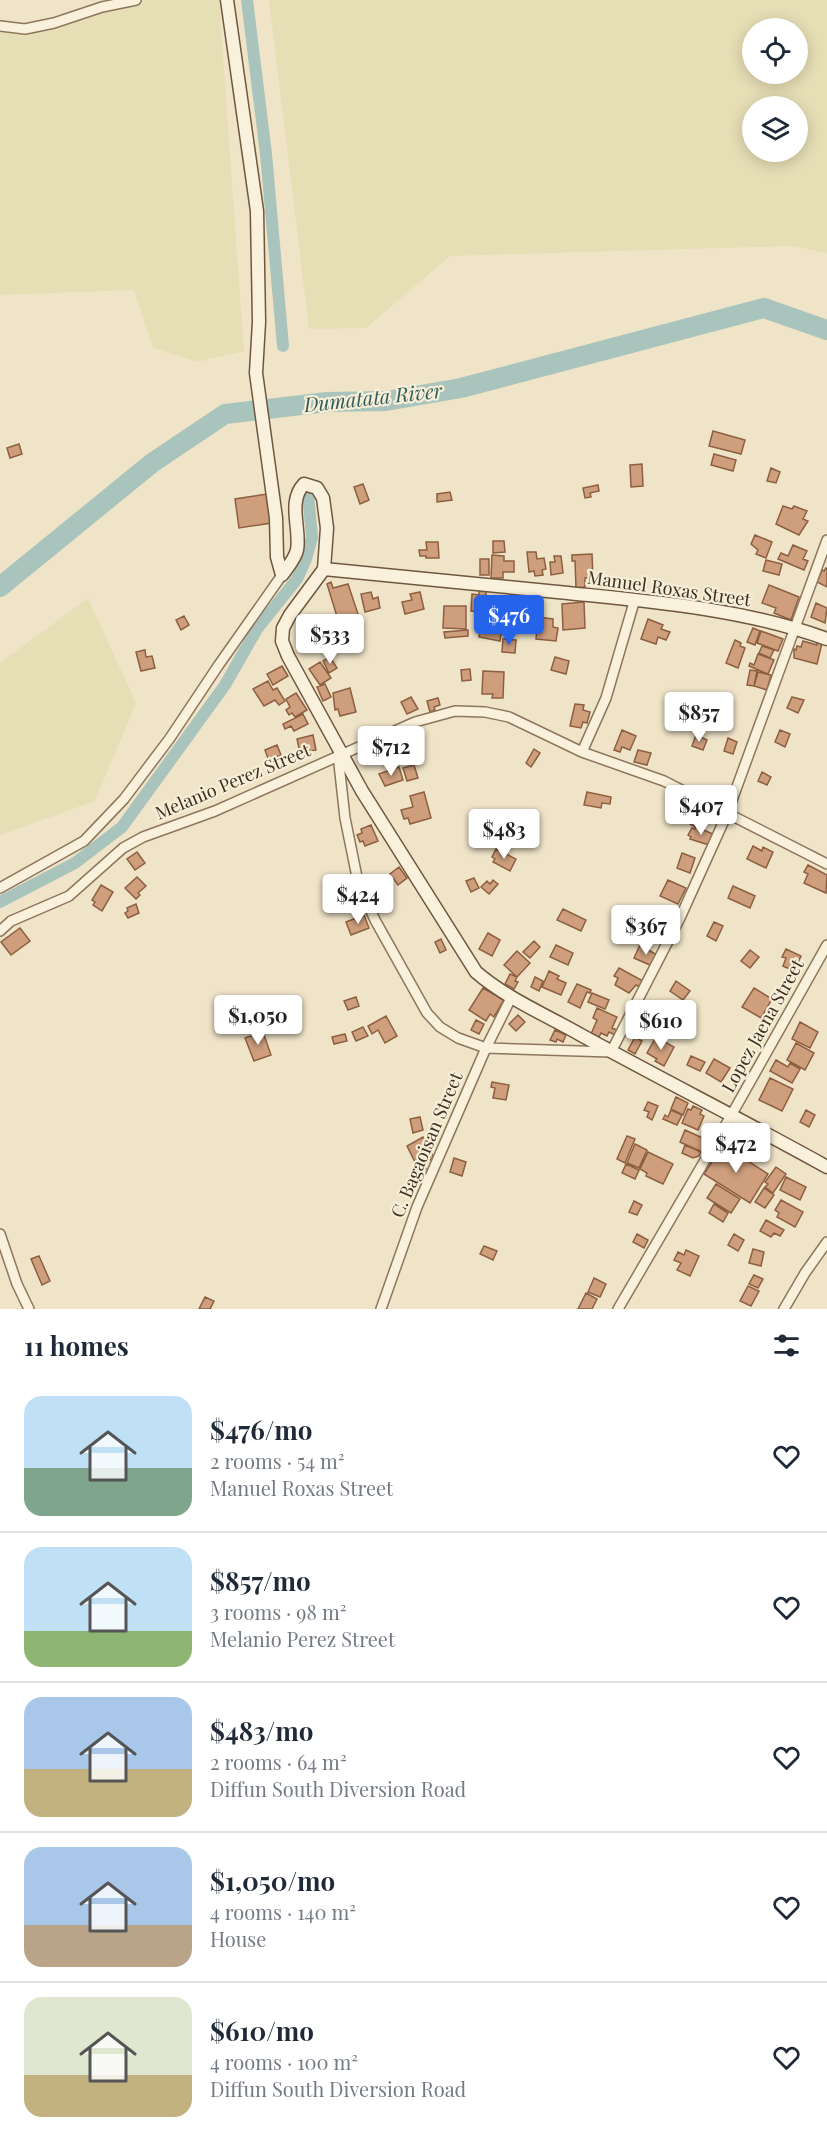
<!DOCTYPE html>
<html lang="en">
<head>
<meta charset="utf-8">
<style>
  body { margin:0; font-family:"Playfair Display",serif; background:#f2f2f3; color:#1f2937; height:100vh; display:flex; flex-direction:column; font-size:22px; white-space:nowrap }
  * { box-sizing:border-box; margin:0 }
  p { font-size:20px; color:#747a83 }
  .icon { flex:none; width:33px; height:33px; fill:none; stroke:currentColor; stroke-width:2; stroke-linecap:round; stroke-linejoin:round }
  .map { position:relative; height:1309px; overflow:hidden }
  .details { display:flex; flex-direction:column; background:#fff; flex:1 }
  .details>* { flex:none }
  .controls { position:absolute; left:742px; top:18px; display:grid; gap:12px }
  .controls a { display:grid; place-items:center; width:66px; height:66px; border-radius:50%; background:#fff; box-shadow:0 3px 15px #0003; font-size:30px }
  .price { position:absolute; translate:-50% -51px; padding:0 14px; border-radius:6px; background:#fff; color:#222; font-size:20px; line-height:39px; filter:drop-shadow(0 2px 3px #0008) }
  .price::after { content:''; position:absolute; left:50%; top:36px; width:18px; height:14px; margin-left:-9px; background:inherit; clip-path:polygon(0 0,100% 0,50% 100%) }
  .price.current { background:#2563eb; color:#fff }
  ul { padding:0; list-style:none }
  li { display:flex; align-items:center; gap:18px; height:150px; padding:0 24px }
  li+li { border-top:2px solid #e0e1e3 }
  li span { display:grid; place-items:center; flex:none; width:168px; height:120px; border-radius:18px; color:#555 }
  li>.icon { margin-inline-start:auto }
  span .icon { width:72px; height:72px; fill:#fffc; stroke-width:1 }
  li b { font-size:26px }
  h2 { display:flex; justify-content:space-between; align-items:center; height:72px; padding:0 24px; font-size:26px }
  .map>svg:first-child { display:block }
  .farmland { fill:#e6deb5; fill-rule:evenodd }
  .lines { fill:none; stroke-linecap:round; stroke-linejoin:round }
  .canal { stroke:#a9c4bc; stroke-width:12 }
  .river { stroke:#a9c4bc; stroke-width:20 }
  .building { fill:#cf9f7d; stroke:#8d5f41; stroke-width:1.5 }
  .street-casing { stroke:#8d765c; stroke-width:12 }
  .secondary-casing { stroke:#6f573f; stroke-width:15 }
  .street { stroke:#faf1dc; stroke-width:9 }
  .secondary { stroke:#faf1dc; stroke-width:12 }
  .labels { text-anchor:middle; stroke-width:4.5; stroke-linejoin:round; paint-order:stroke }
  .street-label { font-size:18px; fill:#3d2e20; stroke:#f7eed8 }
  .water-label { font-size:20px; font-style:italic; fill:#2f5d5a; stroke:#f7eed8 }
</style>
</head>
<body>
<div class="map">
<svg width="827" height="1309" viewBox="0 0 827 1309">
  <rect width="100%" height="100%" fill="#f0e4c8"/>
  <!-- farmland -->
  <path class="farmland" d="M 145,0 L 219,0 L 244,351 L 197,362 L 153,348 L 134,290 L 0,295 L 0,30 L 47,25 Z
    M 269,0 L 827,0 L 827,253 L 793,246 L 450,256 L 366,328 L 309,329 ZM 753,28 L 798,28 L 798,74 L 753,74 ZM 753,106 L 798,106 L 798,152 L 753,152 Z
    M 88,598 L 136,703 L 95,801 L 0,835 L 0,663 Z"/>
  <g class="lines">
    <!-- canal -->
    <path class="canal" d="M 247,0 L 266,154 L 283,346
      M 0,902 L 75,863 L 122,827 L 225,685 L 257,629 L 297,579 L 306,559 L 312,537 L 308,494"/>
    <!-- river -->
    <path class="river" d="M 0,587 L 152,463 L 225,414 L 327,402 L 386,401 L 461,388 L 764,308 L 827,330"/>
  </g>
  <!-- building -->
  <path class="building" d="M 713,431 L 745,440 L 741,454 L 709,446 Z
    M 19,444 L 22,454 L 10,458 L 7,448 Z
    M 714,454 L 736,460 L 733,471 L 711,465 Z
    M 642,464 L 643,486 L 631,487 L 630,465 Z
    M 771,468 L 780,472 L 776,483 L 767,481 Z
    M 363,484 L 369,500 L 360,504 L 354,487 Z
    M 598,485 L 599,491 L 590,493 L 591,497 L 585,498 L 583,488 Z
    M 450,492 L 452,500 L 437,502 L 437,494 Z
    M 267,494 L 271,523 L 239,528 L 235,499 Z
    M 783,506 L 792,509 L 794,506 L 807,511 L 803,519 L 808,521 L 799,535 L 776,524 Z
    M 755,535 L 772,542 L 766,558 L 756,554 L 758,550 L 751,544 Z
    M 493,541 L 504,541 L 505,552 L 493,553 Z
    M 426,542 L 438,542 L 439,558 L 426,558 L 426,556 L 420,556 L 419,550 L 427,550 Z
    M 793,545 L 807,551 L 803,559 L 808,561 L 804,570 L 778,559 L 781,553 L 788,556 Z
    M 527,552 L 536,552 L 537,559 L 544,558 L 546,569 L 542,570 L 543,575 L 535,576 L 534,571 L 529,572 Z
    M 592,554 L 593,578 L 585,578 L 585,587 L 576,588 L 575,561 L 572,561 L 572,555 Z
    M 492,555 L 504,556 L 504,561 L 514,561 L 514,572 L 503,572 L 503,578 L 491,578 Z
    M 554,556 L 561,556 L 563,573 L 551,575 L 550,562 L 555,562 Z
    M 480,559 L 489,559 L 489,575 L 480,575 Z
    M 766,560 L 782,564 L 779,575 L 763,571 Z
    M 826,568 L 827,569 L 827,587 L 817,582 L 822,570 L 824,571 Z
    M 331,582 L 333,588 L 348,584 L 359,617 L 339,623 L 327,584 Z
    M 769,585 L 799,597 L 791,620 L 774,613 L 776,608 L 762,603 Z
    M 479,590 L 486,591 L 486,596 L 493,597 L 492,608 L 479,607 L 479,612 L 471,611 L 472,594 L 479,595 Z
    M 371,592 L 373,599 L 378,597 L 380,608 L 365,612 L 361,594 Z
    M 420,592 L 424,609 L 405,614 L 402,602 L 412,600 L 410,594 Z
    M 584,602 L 585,628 L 563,630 L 562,604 Z
    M 816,603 L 827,608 L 825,623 L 811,617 Z
    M 444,606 L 466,606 L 466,629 L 443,628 Z
    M 520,606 L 532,607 L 531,621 L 518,620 Z
    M 184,616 L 189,625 L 181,630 L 176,620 Z
    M 483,616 L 497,619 L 496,625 L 502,627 L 500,641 L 479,637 Z
    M 538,617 L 553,619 L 553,627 L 558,628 L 556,641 L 536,639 Z
    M 648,619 L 663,625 L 661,629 L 670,632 L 666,640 L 658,637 L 656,644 L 641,639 Z
    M 753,628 L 760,631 L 755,645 L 747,642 Z
    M 468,630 L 468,636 L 445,638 L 444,632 Z
    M 761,631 L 783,639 L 778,651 L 757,643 Z
    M 351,636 L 354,649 L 343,651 L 340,639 Z
    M 503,639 L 516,640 L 515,653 L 502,652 Z
    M 735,640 L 741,643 L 740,646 L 745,648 L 738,668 L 726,663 Z
    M 803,641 L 817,645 L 817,642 L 822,643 L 817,664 L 794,658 L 794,649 L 796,650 L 797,646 L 801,647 Z
    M 762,646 L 774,650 L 770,658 L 759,653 Z
    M 145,650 L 146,657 L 152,656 L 155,668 L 141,671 L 136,652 Z
    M 758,654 L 774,660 L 768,674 L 749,666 L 750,663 L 754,665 Z
    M 330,657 L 337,668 L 329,673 L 323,661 Z
    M 555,657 L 569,661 L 566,674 L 551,670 Z
    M 320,662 L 331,678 L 320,685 L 309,669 Z
    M 282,666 L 288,676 L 273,685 L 267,674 Z
    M 470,669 L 471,680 L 462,681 L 461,670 Z
    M 750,670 L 757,671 L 754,686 L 747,685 Z
    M 483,671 L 504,672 L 503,698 L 492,698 L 493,694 L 482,694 Z
    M 758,672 L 771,675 L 767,690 L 754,686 Z
    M 268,681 L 273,690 L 277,688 L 285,701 L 279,705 L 275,700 L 264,706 L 253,689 Z
    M 325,684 L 331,697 L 323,701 L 317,687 Z
    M 350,688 L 356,712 L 340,716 L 338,709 L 335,710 L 333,693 Z
    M 296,693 L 307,710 L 295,717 L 292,713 L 289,715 L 286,710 L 290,707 L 286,699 Z
    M 411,697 L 418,709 L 407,714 L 401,702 Z
    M 792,697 L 804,700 L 798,713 L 787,708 Z
    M 438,698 L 440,705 L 434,707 L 435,710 L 430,712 L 427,701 Z
    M 575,704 L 584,705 L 583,710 L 590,712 L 587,723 L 583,722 L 581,728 L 570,726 Z
    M 708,704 L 718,707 L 712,727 L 702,724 Z
    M 723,709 L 729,711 L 729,714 L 732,715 L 729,727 L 715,723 L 718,711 L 722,712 Z
    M 303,714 L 308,724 L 294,731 L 291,726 L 285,729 L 283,724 Z
    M 622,730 L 636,736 L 630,750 L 622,747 L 620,752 L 614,750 Z
    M 780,730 L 790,734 L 785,747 L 775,742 Z
    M 313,735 L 316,750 L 300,753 L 297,739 Z
    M 696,735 L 707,740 L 703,750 L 692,746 Z
    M 728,738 L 737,742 L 733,754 L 724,751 Z
    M 277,745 L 281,755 L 269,761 L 265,750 Z
    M 534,749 L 540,753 L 531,767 L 526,763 Z
    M 638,750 L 651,753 L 647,765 L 634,762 Z
    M 414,765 L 418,778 L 407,781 L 403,768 Z
    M 399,767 L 403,780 L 385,786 L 379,774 Z
    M 762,772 L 771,777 L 767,785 L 758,781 Z
    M 424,792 L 431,818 L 410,824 L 408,818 L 404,819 L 401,810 L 413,807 L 410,796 Z
    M 587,792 L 611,797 L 610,804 L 602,803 L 601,808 L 584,805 Z
    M 697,808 L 702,811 L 695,827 L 690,824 Z
    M 371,825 L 378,841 L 365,846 L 363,841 L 360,842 L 357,835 L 362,833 L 361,829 Z
    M 696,827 L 713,834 L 709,845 L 690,839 L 691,837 L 688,835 L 692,828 L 695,829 Z
    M 753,846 L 762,851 L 763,847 L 773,852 L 766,868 L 747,859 Z
    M 496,849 L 516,859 L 510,871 L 493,862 L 495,859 L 492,857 Z
    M 137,852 L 145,863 L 135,870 L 127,859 Z
    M 682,853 L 695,858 L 690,873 L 677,868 Z
    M 808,865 L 827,875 L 826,893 L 804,883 L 808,874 L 804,872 Z
    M 399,867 L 407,878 L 398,885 L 390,874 Z
    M 137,877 L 146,886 L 138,893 L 140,895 L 136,899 L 125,888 Z
    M 474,878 L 479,888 L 471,892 L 466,881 Z
    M 493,880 L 498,884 L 489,894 L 481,887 L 487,881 L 490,884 Z
    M 668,880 L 686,888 L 678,904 L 660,896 Z
    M 101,885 L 113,892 L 102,911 L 93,905 L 95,902 L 92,900 Z
    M 733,886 L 755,896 L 750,908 L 728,898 Z
    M 136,904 L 139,913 L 128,918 L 125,913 L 128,911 L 127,908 Z
    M 563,909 L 586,920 L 581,931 L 557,920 Z
    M 364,915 L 369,928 L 351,935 L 346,922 Z
    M 714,922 L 723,926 L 716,941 L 707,936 Z
    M 20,928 L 30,941 L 11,955 L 1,942 Z
    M 488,933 L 500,940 L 492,956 L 479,949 Z
    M 441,939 L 446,950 L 440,953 L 435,942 Z
    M 534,941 L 540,947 L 530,958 L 523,952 Z
    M 556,945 L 573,953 L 568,965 L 550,957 Z
    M 640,945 L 657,955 L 652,966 L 634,958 Z
    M 786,949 L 801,956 L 794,971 L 783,966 L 786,958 L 782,957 Z
    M 750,950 L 759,957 L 750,968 L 741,961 Z
    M 517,951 L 530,963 L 517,977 L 504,965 Z
    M 619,968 L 643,981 L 640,987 L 636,985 L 629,993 L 615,985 L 618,978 L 614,976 Z
    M 549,971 L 559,976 L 557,979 L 566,983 L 561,995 L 542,987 Z
    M 510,974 L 517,977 L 515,981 L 518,982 L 514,989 L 505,984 Z
    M 535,977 L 543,981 L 539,991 L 531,987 Z
    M 676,981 L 690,991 L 683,1000 L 670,991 Z
    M 577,984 L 591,990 L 590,993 L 587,992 L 580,1008 L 568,1002 Z
    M 483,988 L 504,1000 L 494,1017 L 490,1014 L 486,1021 L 469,1010 Z
    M 754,988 L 772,999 L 761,1018 L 742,1007 Z
    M 592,993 L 609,1000 L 605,1009 L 588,1002 Z
    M 356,997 L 359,1006 L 348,1010 L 344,1001 Z
    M 597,1008 L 617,1017 L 612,1028 L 617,1030 L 615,1035 L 609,1032 L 607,1036 L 601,1033 L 599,1037 L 591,1034 L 597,1020 L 593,1018 Z
    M 518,1015 L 525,1022 L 516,1031 L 509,1024 Z
    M 386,1016 L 397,1036 L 385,1043 L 378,1030 L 372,1034 L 368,1026 Z
    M 476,1020 L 484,1024 L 479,1034 L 471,1030 Z
    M 800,1022 L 818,1032 L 810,1048 L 792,1039 Z
    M 363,1027 L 368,1036 L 356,1041 L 352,1032 Z
    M 555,1030 L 566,1035 L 563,1042 L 557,1039 L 556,1042 L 550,1040 Z
    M 263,1032 L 271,1055 L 254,1061 L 245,1038 Z
    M 345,1034 L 347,1041 L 334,1044 L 332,1037 Z
    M 635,1037 L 642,1041 L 635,1054 L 628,1050 Z
    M 656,1037 L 674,1047 L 664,1066 L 655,1061 L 657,1059 L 647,1053 Z
    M 796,1043 L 814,1053 L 805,1070 L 787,1060 Z
    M 691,1056 L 705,1062 L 700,1071 L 687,1065 Z
    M 714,1059 L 730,1068 L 721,1082 L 706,1073 Z
    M 776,1060 L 788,1067 L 790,1063 L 800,1069 L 792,1083 L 770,1071 Z
    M 770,1078 L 793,1089 L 782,1111 L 759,1100 Z
    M 492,1082 L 509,1085 L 506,1100 L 493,1098 L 495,1088 L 491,1087 Z
    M 676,1097 L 688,1103 L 683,1115 L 671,1109 Z
    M 648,1102 L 658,1106 L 652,1120 L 647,1117 L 649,1112 L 644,1110 Z
    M 693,1106 L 702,1110 L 700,1114 L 704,1116 L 698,1130 L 682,1123 L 688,1109 L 691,1110 Z
    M 671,1110 L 682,1115 L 677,1125 L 663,1119 L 665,1115 L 668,1117 Z
    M 806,1110 L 815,1115 L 809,1127 L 800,1122 Z
    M 420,1117 L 423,1130 L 413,1133 L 410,1119 Z
    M 685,1130 L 707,1140 L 702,1152 L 680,1142 Z
    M 627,1136 L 635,1139 L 625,1163 L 617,1159 Z
    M 423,1137 L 434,1158 L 423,1163 L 426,1169 L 420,1172 L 407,1146 Z
    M 635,1144 L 647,1150 L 639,1168 L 627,1163 Z
    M 685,1145 L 701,1152 L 699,1156 L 693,1158 L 682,1153 Z
    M 723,1145 L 768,1174 L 750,1203 L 704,1174 Z
    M 648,1152 L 673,1164 L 663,1184 L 646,1176 L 647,1173 L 640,1169 Z
    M 454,1158 L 466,1162 L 462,1176 L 450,1172 Z
    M 626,1164 L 639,1170 L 635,1179 L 622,1173 Z
    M 776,1167 L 786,1174 L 773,1193 L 765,1187 L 768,1184 L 765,1182 Z
    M 786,1177 L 806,1187 L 800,1200 L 780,1190 Z
    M 716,1184 L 740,1199 L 731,1213 L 707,1198 Z
    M 764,1188 L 774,1195 L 765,1208 L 755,1202 Z
    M 781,1200 L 803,1212 L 795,1227 L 777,1217 L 779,1213 L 775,1210 Z
    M 634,1201 L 642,1205 L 637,1215 L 629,1212 Z
    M 714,1204 L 728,1213 L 723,1222 L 709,1213 Z
    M 766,1220 L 784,1230 L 780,1236 L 774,1233 L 771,1237 L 760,1231 Z
    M 637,1234 L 648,1240 L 644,1248 L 633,1242 Z
    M 734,1234 L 744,1240 L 738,1251 L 728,1245 Z
    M 484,1246 L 497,1251 L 493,1260 L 480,1254 Z
    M 753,1249 L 764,1252 L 761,1266 L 749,1263 Z
    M 686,1250 L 699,1256 L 690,1276 L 677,1270 L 681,1263 L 674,1260 L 678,1252 L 684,1255 Z
    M 39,1256 L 50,1281 L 42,1285 L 31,1259 Z
    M 754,1275 L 763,1279 L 758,1288 L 749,1284 Z
    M 594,1278 L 606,1284 L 600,1297 L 588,1292 Z
    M 748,1286 L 759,1291 L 751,1306 L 740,1301 Z
    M 586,1293 L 597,1299 L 592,1309 L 578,1309 Z
    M 205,1297 L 214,1301 L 210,1309 L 199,1309 Z"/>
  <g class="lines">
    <defs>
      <path id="street" d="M 0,26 L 25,29 L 54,23 L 102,7 L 136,0
        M 582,752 L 606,698 L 635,599
        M 338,755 L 345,818 L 358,882 L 375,920 L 427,1013 L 440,1027 L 458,1038 L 486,1048 L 611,1052 L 680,918 L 727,814 L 827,540
        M 0,888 L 84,841 L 124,799 L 170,738 L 218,666 L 282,575
        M 0,931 L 11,921 L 69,896 L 123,848 L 143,837 L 215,811 L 415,722 L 455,711 L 485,712 L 509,717 L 582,752 L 664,781 L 827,864
        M 0,1234 L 17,1284 L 29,1309
        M 381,1309 L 417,1207 L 486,1048 L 512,996
        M 618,1309 L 732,1114 L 827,945
        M 784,1309 L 805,1273 L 827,1242"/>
      <path id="secondary" d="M 227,0 L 257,211 L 259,322 L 256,373 L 276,518 L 277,557 L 282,575 C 287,568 295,559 297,550 C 301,529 287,502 304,484 L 317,488 L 323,498 L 327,528 L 324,569 L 290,615 L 283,628 L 282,641 L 288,656 L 362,791 L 476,972 C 506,998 546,1015 581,1035 C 663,1080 746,1122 827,1167
        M 324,569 C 405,577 487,585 568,593 C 656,602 744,609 827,639"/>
    </defs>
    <!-- street casing -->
    <use href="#street" class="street-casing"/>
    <!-- secondary casing -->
    <use href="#secondary" class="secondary-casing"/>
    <!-- street -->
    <use href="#street" class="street"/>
    <!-- secondary -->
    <use href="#secondary" class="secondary"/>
  </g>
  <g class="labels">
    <!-- street labels -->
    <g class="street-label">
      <text transform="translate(669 589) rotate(8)" y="6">Manuel Roxas Street</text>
      <text transform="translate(233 782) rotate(-23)" y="6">Melanio Perez Street</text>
      <text transform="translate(763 1026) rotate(-61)" y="6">Lopez Jaena Street</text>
      <text transform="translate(427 1145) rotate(-67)" y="6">C. Bagaoisan Street</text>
    </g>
    <!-- water labels -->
    <g class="water-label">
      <text transform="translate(373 398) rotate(-6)" y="7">Dumatata River</text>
    </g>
  </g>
</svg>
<div class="controls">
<a><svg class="icon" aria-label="locate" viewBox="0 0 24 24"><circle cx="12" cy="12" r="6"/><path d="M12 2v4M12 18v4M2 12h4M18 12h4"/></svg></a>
<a><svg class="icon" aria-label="layers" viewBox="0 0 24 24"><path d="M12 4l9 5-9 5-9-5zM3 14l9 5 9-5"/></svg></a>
</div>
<b class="price current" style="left:509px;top:646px">$476</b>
<b class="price" style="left:330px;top:665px">$533</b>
<b class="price" style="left:699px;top:743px">$857</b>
<b class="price" style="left:391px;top:777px">$712</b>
<b class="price" style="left:701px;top:836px">$407</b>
<b class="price" style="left:504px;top:860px">$483</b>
<b class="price" style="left:358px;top:925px">$424</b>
<b class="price" style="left:646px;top:956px">$367</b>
<b class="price" style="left:258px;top:1046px">$1,050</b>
<b class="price" style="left:661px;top:1051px">$610</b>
<b class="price" style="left:736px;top:1174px">$472</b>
</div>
<section class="details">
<h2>11 homes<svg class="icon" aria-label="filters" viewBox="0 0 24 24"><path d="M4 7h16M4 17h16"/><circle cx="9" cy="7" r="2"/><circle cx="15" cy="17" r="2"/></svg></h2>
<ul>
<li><span style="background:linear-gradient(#bfe0f5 60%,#7fa58c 0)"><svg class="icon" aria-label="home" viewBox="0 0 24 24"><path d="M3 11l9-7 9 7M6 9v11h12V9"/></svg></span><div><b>$476/mo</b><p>2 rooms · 54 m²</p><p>Manuel Roxas Street</p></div><svg class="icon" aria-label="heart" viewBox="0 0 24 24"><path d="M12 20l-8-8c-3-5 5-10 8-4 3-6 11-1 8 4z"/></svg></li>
<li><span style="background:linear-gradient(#bfe0f5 70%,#8fb573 0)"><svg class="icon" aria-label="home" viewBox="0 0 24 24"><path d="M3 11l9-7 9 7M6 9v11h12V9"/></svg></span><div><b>$857/mo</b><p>3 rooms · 98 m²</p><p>Melanio Perez Street</p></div><svg class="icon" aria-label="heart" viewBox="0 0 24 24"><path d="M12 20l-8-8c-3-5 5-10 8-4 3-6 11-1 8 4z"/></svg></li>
<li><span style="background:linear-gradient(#a9c7e8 60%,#c2b280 0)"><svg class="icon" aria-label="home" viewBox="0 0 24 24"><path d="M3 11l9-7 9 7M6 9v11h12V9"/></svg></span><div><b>$483/mo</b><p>2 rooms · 64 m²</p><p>Diffun South Diversion Road</p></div><svg class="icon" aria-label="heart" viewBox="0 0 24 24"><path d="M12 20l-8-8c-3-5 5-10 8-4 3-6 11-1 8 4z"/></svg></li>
<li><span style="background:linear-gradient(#a9c7e8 65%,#b9a48a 0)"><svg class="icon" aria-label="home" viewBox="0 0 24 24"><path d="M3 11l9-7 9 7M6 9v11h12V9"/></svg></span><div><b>$1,050/mo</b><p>4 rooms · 140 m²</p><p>House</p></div><svg class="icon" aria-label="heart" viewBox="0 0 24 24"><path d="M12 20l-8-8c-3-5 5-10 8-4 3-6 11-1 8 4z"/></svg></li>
<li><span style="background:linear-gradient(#dfe7d0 65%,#c2b280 0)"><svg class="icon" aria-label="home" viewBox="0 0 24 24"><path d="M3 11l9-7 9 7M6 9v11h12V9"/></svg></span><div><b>$610/mo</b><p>4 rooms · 100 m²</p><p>Diffun South Diversion Road</p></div><svg class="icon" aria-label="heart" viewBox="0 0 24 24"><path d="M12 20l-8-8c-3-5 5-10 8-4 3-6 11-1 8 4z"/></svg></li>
</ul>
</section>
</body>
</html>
